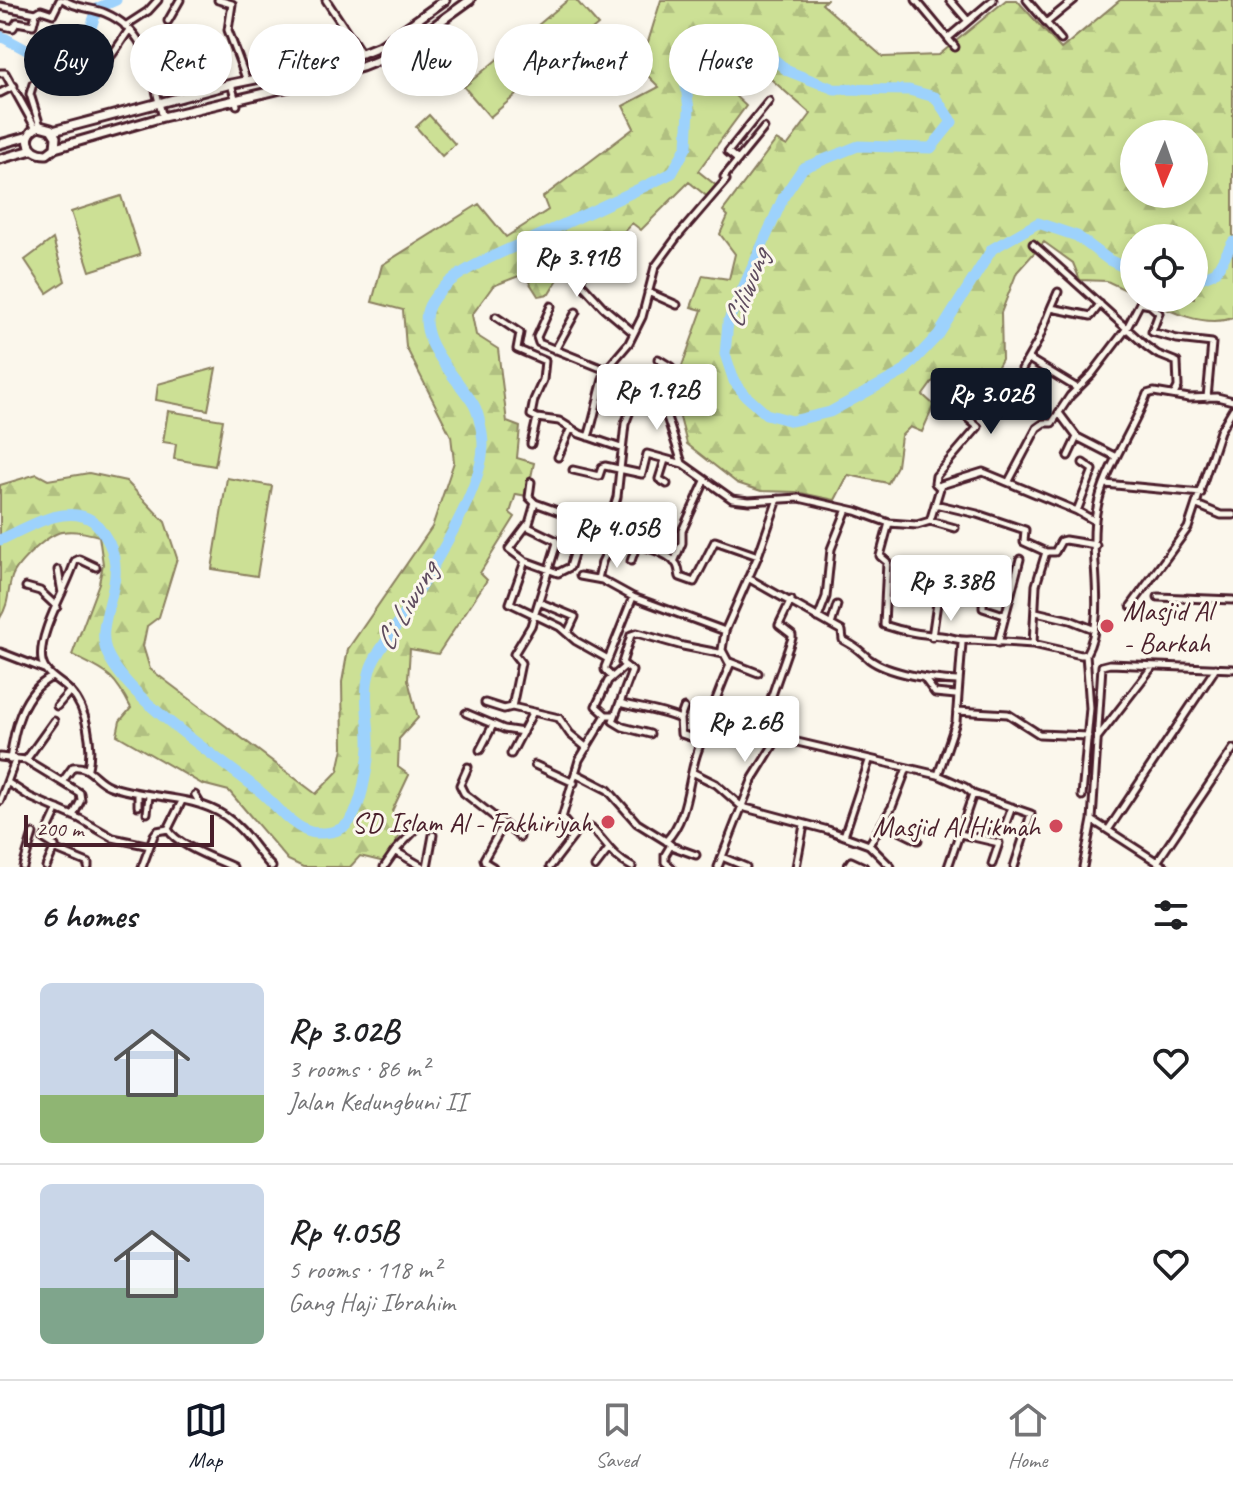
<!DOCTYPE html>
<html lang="en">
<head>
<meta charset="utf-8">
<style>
  body { margin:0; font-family:Caveat,sans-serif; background:#f2f2f2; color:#202124; height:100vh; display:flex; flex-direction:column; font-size:30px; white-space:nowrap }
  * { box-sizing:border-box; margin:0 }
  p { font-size:26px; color:#757577 }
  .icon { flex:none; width:44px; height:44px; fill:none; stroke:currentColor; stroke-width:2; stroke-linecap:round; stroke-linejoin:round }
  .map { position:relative; height:867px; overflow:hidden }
  .details { display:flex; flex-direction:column; background:#fff; flex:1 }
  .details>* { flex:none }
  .guide { position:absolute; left:24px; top:24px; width:800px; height:72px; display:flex; gap:16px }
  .needle { width:52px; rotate:182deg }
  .buttons { position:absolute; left:1120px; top:120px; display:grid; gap:16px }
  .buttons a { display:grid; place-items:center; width:88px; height:88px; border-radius:50%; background:#fff; box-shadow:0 4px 12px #0003; font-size:40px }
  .scale { position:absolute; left:24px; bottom:20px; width:190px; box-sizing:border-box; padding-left:8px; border:4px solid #4a1f2b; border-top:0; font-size:22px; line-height:28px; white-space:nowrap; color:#4a1f2b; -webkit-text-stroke:6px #fbf7ec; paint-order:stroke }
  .price { position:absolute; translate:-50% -68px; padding:0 18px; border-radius:8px; background:#fff; color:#222; font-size:26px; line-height:52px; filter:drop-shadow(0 2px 4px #0008) }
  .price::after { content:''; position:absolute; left:50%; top:48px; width:24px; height:18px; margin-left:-12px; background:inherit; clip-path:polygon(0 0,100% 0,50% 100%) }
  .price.on { background:#111827; color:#fff }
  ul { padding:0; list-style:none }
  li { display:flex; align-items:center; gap:24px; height:200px; padding:0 40px }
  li+li { border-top:2px solid #e0e0e0 }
  li span { display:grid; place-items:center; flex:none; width:224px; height:160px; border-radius:12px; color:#555 }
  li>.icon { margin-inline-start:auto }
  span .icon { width:96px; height:96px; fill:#fffc; stroke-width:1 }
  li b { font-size:34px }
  h2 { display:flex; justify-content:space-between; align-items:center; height:96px; padding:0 40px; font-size:34px }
  .pill { padding:0 28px; border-radius:36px; background:#fff; box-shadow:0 4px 12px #0003; font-size:28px; line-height:72px }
  .pill.on { background:#111827; color:#fff }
  .menu { display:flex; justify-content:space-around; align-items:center; height:112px; border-top:2px solid #e0e0e0; background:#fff; font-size:22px; color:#757577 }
  .menu a { display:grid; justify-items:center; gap:4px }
  .menu .on { color:#111827 }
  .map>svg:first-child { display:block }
  .green { fill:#cce095; stroke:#8b8060; stroke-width:2 }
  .forest { fill:url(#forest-firs); stroke:#8b8060; stroke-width:2; fill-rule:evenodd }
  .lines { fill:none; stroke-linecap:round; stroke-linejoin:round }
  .river { stroke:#9dd2fc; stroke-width:11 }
  .minor-casing { stroke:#4a1f2b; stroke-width:11 }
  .secondary-casing { stroke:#4a1f2b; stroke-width:13 }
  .minor { stroke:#fbf7ec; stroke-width:5 }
  .secondary { stroke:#fbf7ec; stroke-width:7 }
  .poi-dot { fill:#d1495b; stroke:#fbf7ec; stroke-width:3 }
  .labels { text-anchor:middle; stroke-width:6; stroke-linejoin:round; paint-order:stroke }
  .poi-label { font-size:28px; fill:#4a1f2b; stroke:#fbf7ec; text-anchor:end }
  .water-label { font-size:30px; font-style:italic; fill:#5f4c5f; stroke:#fbf7ec }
</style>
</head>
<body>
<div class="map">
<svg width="1233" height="867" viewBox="0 0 1233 867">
  <defs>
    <pattern id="forest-firs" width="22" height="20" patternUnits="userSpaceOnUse" patternTransform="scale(2)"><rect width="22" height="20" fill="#cce095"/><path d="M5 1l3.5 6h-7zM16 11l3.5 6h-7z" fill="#b1c081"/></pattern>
  </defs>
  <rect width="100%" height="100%" fill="#fbf7ec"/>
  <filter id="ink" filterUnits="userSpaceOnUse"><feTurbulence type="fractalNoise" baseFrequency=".0125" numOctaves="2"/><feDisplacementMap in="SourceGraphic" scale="16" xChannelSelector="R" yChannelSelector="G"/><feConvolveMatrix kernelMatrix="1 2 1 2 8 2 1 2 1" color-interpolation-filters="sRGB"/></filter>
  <g filter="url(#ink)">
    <!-- green -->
    <path class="green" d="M 568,0 L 576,0 L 598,25 L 490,117 L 464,87 Z
      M 429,115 L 455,144 L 442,156 L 416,127 Z
      M 121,196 L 140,255 L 90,271 L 71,212 Z
      M 53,239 L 65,281 L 47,293 L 25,260 Z
      M 216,368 L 208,410 L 156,400 L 158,384 Z
      M 168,411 L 223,420 L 215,466 L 174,459 L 176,444 L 163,442 Z
      M 227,478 L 272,486 L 257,576 L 212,569 Z"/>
    <!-- forest -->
    <path class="forest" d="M 661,0 L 826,0 L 822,4 L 883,57 L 939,55 L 1006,0 L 1017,0 L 1061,49 L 1120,0 L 1233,0 L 1233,318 C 1204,328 1169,311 1143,298 L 1194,298 L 1194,238 L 1134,238 L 1134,294 L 1107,281 L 1080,280 L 1073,263 L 1044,242 L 1017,272 L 1001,313 L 1002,359 L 987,386 L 964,391 L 936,377 L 923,395 L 934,405 L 922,432 L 910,427 L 901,436 L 897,466 L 888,483 L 848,475 L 835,500 L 796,492 L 761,491 L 737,483 L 687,444 L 675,399 L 682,366 L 702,310 L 691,307 L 703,275 L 729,279 L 735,254 L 720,234 L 728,216 L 723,211 L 776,140 L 787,146 L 811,114 L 757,67 L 732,93 L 746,106 L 698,171 L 718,187 L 709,198 L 689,182 L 641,230 L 632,223 L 619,237 L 628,253 L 606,263 L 593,245 L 572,256 L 549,294 L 538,296 L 524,274 L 493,286 L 472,315 L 476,335 L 498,349 L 507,422 L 520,427 L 517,458 L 534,463 L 527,496 L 516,494 L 510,513 L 515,517 L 480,573 L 487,580 L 438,654 L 410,649 L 408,680 L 418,718 L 399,739 L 398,767 L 409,775 L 392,811 L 404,827 L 385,862 L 360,856 L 350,867 L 303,867 L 288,860 L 229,791 L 202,784 L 117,735 L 120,721 L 131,708 C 113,672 106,672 72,655 L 99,583 L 103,564 L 99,536 C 87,533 75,530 62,532 C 48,534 17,563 12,577 C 7,592 10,602 0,618 L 0,485 L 37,474 L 48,480 L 89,473 L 126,481 L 165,522 L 177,558 L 159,617 L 147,626 L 143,646 L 150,669 L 316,794 L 338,771 L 343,748 L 342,682 L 348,649 L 432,527 L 454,462 L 451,436 L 406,347 L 403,310 L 372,302 L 382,265 L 479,204 L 506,237 L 548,210 L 543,197 L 634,128 L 623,106 L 659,87 L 640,68 ZM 1134,134 L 1194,134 L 1194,194 L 1134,194 Z"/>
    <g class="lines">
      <!-- river -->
      <path class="river" d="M 0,36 C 19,44 64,78 79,55 C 89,41 91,23 98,8 L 116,0
        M 1194,281 L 1216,272 L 1233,242
        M 0,540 C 25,529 66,502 93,521 C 100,526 105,536 109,543 C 129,584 93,619 107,653 C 128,700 216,755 257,789 C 274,802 285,820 305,830 C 315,835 335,834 345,826 C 361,814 368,767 369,747 C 370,722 362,696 370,670 C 374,656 387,641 395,628 C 421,586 482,494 483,446 C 483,435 479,414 474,405 C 458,378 409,334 432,301 C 453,268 510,250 545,233 C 587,213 630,194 672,173 L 687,146 L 689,109 L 683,65 L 699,37 L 722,32 L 748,38 L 788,71 L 834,89 L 909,90 L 935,97 L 952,122 L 931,148 L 858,146 L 803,168 L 784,196 L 728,322 L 725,354 L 734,381 L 746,396 L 766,414 L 792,421 L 830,412 L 903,372 L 939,334 L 992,249 L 1038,223 L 1077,236 L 1109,260 L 1134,272"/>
      <defs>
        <path id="minor" d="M 64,0 C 77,9 91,7 105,13 C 152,33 150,76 163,117
          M 218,0 L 232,4 L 228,30 L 247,81
          M 326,0 L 361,53
          M 916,0 L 955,47
          M 950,0 L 968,21
          M 1027,0 L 1061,40
          M 0,6 L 36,13
          M 168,21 L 180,0
          M 1046,23 L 1074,0
          M 0,25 L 13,28 L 17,22 L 33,25 L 36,13 L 41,10 L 53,14 L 60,0
          M 125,26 L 148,11 L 158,0
          M 948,38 L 993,0
          M 0,73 L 5,73 L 35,127
          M 231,84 L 237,105
          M 0,93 L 14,86
          M 40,126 L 30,94 L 33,84 C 43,78 52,81 63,81 C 100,82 110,57 129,30
          M 738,160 L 728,152 L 769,101
          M 1033,244 L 1146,346 L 1157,354 L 1177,362 L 1178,387 L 1174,395
          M 596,261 L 586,266 L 580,282 L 603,307 L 634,333
          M 648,292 L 677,305
          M 551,306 L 537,337 L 539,343 L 606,370 C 598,393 596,414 588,437
          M 1051,308 L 1058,292
          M 496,317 L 520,333 L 517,349 L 545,361 L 543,380 L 534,400 L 531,415 L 537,418 L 559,421 L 580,434 L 621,448
          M 555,350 L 576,312
          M 658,359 L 671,367 L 663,405
          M 1029,359 L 1077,388
          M 1022,369 L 1038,341 L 1051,308 L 1091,316 L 1100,304
          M 1059,413 L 1077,437 L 1116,457
          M 531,444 L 537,418
          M 1068,456 L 1077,437
          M 558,457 L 571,428
          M 665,460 L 659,479 L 667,484
          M 682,463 L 663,405 L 637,393 L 606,370 L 629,343 L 642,317 L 655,267 L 677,237 L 726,180 L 724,177 L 764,128
          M 573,470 L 599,476 L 602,467 L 605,466 L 642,474 L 647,454 L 683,464 L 732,499 L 749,501 L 799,498 L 856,511 L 889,523 L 917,525 L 930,521 L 941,485 L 983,472 L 1077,511 L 1095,521
          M 1009,481 L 1037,428 L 1044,423 L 1052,423 L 1070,396 L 1092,374 L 1127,328 L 1140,303 L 1150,305 L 1159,313 L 1152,332 L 1177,339 L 1212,343 L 1207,398
          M 531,482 L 529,497 L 535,503 L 607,529 C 622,545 666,547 677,565 C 679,569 679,573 680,577 L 694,582 L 715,541 L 758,556
          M 1105,484 L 1201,493
          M 939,487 L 935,483 L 936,476 L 978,427 L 950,403
          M 535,503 L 528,527 L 555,540 L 557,543 L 531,626 L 514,654 L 521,663 L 512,707 L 559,718 L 570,734 L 587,748
          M 935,504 L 977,514 L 1025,530 L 1024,542 L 1046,552 L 1036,585 L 1033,644
          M 1197,505 L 1221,515 L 1233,515
          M 614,506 L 656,518 L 658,525 L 651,549
          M 1077,511 L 1093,470 L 1083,463
          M 930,521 L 955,528
          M 889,523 L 880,556 L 887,562 L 884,625 C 904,632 921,634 941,636 C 957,638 956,641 971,640 L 1033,644 L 1081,655 L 1086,654
          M 527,525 L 509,549 L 525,561 L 558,573 L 570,567 L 584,521
          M 607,529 L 617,497 L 625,424 L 637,393
          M 1046,552 L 1055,552 L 1061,541 L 1065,540 L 1096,545
          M 525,561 L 510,603 L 560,627 L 576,641 L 608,659
          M 631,561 L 637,544
          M 674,562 L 682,543 L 682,531 L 705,481
          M 58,570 L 62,593
          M 580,576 L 602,580 L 633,597 L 725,631
          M 748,578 L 842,631 L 843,640 C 856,647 859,650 869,659 C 889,674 933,680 957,681
          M 598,579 L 602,562 L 615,536
          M 984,579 L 983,608 L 1004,615
          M 26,587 L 40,591 L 57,607
          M 1158,597 L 1233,600
          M 539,602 L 575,617 L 568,632
          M 1131,606 L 1188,528 L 1220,431 L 1233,409
          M 1036,612 L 1070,620 L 1093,629
          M 818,618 L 826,597 L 831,549 L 847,509
          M 831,625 L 837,605
          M 932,637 L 940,583
          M 962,643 L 956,722 L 938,775 L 965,787 L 973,794 L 1031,814 L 1014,867
          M 998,643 L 1020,559
          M 0,652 L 44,669
          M 1086,654 C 1108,615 1088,556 1096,513 C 1103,470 1132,434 1147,394 L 1154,392 L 1189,398 L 1217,397 L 1233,401
          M 730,662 L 758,673
          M 611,676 L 605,670 L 605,667 L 633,597
          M 924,678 L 935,693 L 956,695
          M 485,703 L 504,709 L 512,707
          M 620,703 C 641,709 660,710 680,719
          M 57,706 L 70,691
          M 684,708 L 680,719 L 681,734 L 702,741
          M 957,711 L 1008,714 L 1039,734 L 1088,736
          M 466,713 L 504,729 L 523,732
          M 606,715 L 596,706 L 608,681 L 625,666
          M 708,721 L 938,775
          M 650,734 L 623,727 L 613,721 L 632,671 L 622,663 L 631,635 L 637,633 L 683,646 L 724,654
          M 767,734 L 774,709 L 770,701 L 792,638 L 792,635 L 779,625 L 791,600
          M 1098,737 L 1153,666
          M 480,750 L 493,725
          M 511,754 L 533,712
          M 0,757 L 26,760 L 80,793 L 81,800 L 73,816
          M 10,760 C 14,729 22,692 52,677
          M 26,760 L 54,721
          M 535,765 L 574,783
          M 468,767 L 460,785 L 464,793 L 520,837
          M 88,768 C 93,746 87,709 71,692 C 61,681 45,676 42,661 C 37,634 67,588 75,561 L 79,559 L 96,567
          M 694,773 L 716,784 L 742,807 L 828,830 L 869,845 L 891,867
          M 577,774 L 608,790 L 637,823 L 666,841 C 689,817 687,782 697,753 C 707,724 717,694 730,665 L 722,650 L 725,631 L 758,556 L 778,499
          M 7,782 L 30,797 L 80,819 L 113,838 L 150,846
          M 62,782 L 73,767 C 91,765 94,780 110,786 C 146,799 193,794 225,816 C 245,829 256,851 272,867
          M 138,793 L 138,806
          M 195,795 L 201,805
          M 1082,796 L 1090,708 L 1086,654
          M 0,801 L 15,761
          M 182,801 L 168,829 C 176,845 216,859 233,867
          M 147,813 L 149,796
          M 1092,820 L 1165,867
          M 883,823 L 918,840
          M 1005,826 L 1012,807
          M 1108,830 L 1216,668
          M 573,831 L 562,818 L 579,760 L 606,715 L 615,715
          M 573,831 L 591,828 C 607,843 611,856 632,867
          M 960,834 L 999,843 L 992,864
          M 844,836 L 869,761
          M 666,841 L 671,845 L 665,855 L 665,862 L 671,867
          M 869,845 L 892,807 L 907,768
          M 671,846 L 696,855
          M 54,849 L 88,863 L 88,867
          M 395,851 L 423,867
          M 722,857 L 746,867
          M 1157,862 L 1233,749
          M 23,867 L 33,834
          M 46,867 L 55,846 L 44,839 L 58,809
          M 142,867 L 154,835 L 157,831 L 168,829
          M 384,867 L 395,851 L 420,825
          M 427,867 L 433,835
          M 493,867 L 485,862 L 484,859 L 504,824
          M 550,867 L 573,837 L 573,831
          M 595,867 L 608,850
          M 718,867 L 753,778 L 779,736
          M 796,867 L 804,825
          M 847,867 L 851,861 L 864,867
          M 948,867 L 973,794
          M 1083,867 L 1092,820 L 1102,666 L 1110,664 L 1233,669"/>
        <path id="secondary" d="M 53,131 L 231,84 L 310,68 L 362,53 L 382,45 L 445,0
          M 0,144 L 29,136
          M 55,148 L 56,137 L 51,129 L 40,126 C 21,133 27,155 47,154 L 55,148 L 163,117 L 302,84 L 362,67 L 387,57 L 409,44 L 470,0
          M 0,159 L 32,150"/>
      </defs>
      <!-- minor casing -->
      <use href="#minor" class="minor-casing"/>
      <!-- secondary casing -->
      <use href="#secondary" class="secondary-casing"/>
      <!-- minor -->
      <use href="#minor" class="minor"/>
      <!-- secondary -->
      <use href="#secondary" class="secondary"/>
    </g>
  </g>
  <!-- markers -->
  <g class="poi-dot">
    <circle cx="1107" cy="626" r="8"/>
    <circle cx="608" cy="822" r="8"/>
    <circle cx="1056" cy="826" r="8"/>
  </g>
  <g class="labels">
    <!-- poi labels -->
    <g class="poi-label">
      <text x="1123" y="620" text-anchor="start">Masjid Al<tspan x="1123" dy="32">- Barkah</tspan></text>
      <text x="592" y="832">SD Islam Al - Fakhiriyah</text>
      <text x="1040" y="836">Masjid Al Hikmah</text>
    </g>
    <!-- water labels -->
    <g class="water-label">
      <text transform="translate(746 288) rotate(-69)" y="10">Ciliwung</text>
      <text transform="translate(406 606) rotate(-60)" y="10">Ci Liwung</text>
    </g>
  </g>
</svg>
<div class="buttons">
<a><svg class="needle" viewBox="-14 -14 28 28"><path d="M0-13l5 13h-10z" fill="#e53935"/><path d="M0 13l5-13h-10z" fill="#757577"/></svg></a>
<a><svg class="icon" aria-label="locate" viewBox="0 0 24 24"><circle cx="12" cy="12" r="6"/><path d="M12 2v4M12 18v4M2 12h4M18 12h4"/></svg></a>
</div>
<div class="scale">200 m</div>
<b class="price" style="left:577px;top:299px">Rp 3.91B</b>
<b class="price" style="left:657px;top:432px">Rp 1.92B</b>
<b class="price on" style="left:991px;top:436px">Rp 3.02B</b>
<b class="price" style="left:617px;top:570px">Rp 4.05B</b>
<b class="price" style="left:951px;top:623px">Rp 3.38B</b>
<b class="price" style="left:745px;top:764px">Rp 2.6B</b>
<div class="guide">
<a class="pill on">Buy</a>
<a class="pill">Rent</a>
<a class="pill">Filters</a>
<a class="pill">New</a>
<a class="pill">Apartment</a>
<a class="pill">House</a>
</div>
</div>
<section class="details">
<h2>6 homes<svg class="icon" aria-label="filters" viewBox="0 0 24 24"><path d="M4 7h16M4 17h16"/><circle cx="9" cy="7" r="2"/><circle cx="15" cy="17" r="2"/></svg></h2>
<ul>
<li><span style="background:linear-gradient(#c9d6e8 70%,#8fb573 0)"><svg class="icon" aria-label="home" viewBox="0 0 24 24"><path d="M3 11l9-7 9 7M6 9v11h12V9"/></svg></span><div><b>Rp 3.02B</b><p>3 rooms · 86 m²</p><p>Jalan Kedungbuni II</p></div><svg class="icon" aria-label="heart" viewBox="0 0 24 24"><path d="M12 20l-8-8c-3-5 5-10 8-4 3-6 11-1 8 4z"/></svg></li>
<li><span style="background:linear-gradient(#c9d6e8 65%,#7fa58c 0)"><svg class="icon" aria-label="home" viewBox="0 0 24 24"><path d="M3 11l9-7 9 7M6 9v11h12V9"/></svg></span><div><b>Rp 4.05B</b><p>5 rooms · 118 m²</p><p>Gang Haji Ibrahim</p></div><svg class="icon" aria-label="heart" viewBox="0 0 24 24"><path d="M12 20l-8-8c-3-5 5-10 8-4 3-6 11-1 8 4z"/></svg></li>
</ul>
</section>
<nav class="menu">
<a class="on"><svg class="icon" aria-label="map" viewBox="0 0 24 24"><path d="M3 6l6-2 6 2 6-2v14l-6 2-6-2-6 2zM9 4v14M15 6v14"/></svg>Map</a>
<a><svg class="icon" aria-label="saved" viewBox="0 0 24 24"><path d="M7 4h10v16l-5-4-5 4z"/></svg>Saved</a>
<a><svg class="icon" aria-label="home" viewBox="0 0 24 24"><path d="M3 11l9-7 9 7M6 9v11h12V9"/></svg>Home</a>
</nav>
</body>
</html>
